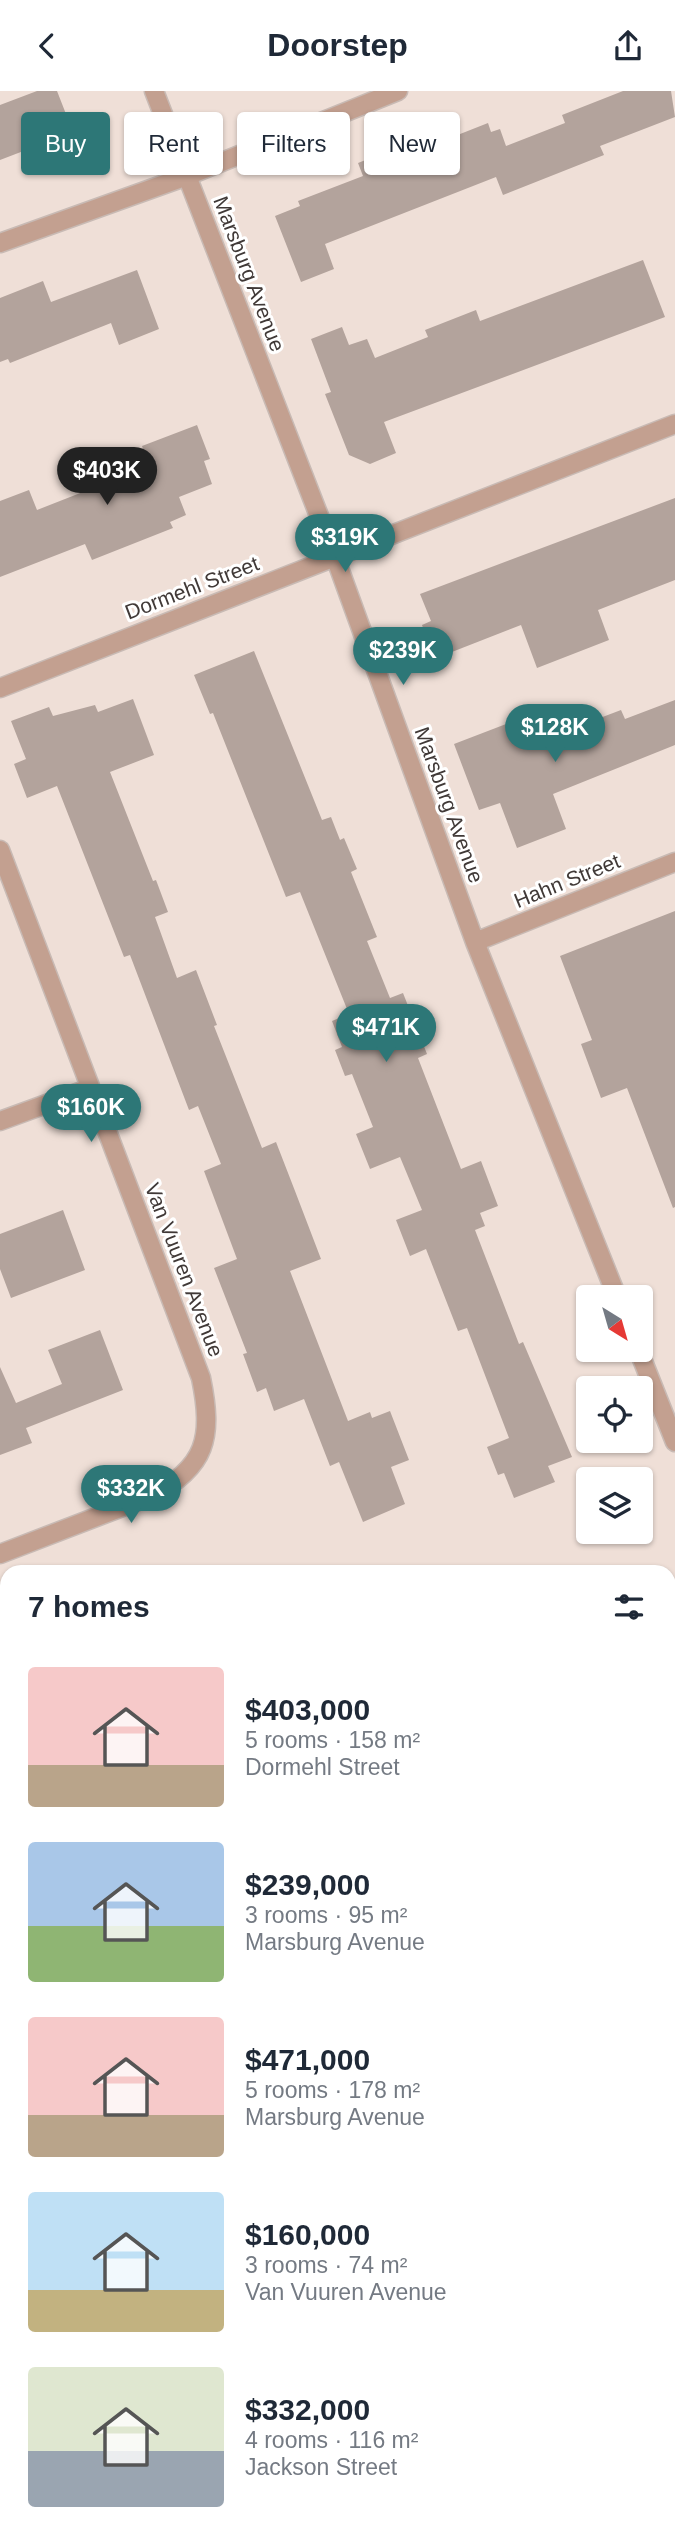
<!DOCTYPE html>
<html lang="en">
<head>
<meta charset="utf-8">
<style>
  body { margin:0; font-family:Helvetica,sans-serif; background:#f2f2f3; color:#1f2937; height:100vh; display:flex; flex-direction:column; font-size:26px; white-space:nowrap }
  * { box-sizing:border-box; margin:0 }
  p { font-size:23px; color:#747a83 }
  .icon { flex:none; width:38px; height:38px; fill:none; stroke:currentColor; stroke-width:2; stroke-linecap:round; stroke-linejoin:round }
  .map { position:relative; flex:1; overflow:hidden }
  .drawer { position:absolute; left:0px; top:1474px; width:676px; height:975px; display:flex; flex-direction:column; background:#fff; border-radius:21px 21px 0 0; box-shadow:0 2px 5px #0004 }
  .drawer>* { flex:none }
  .hud { position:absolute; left:21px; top:21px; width:634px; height:63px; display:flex; gap:14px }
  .needle { width:46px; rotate:143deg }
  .buttons { position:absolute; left:576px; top:1194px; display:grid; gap:14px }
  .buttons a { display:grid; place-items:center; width:77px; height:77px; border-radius:7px; background:#fff; box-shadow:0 2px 5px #0004; font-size:35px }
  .price { position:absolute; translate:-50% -60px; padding:0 16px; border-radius:24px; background:#2d7777; color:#fff; font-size:23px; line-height:46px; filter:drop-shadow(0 2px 4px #0008) }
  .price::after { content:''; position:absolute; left:50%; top:42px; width:21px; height:16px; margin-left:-10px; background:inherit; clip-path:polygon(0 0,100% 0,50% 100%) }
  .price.selected { background:#222; color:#fff }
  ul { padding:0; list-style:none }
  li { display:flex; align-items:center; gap:21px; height:175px; padding:0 28px }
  li span { display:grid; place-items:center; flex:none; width:196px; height:140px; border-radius:7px; color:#555 }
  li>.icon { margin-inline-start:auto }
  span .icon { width:84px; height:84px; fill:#fffc; stroke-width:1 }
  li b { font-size:30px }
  h2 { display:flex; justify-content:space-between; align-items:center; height:84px; padding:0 28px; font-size:30px }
  .chip { padding:0 24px; border-radius:7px; background:#fff; box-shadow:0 2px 5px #0004; font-size:24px; line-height:63px }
  .chip.selected { background:#2d7777; color:#fff }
  header { display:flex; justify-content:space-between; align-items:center; height:91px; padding:0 28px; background:#fff; font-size:32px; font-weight:600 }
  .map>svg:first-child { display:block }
  .green { fill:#e9a88c }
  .building { fill:#b3a39c }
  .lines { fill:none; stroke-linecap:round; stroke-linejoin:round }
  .minor-casing { stroke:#c8bab4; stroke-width:21 }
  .minor { stroke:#c3a090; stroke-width:18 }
  .labels { text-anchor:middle; stroke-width:6; stroke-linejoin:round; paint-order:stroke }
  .street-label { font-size:21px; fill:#403937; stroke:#fff }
</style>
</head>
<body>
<header><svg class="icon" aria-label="back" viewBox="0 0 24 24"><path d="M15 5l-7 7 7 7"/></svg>Doorstep<svg class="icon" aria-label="share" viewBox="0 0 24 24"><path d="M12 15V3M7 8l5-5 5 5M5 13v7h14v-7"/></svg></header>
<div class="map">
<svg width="675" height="2448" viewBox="0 0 675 2448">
  <rect width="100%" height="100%" fill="#efdfd7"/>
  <!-- green -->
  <path class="green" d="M 675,2165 L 675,2448 L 270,2448 L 267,2441 L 668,2441 L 668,2167 Z"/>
  <!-- building -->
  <path class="building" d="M 37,0 L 57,0 L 73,41 L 0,69 L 0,14 Z
    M 623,0 L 671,0 L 675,26 L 600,55 L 604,64 L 503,104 L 496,86 L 325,153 L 334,178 L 301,191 L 275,125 L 300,115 L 298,110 L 363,85 L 358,72 L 413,50 L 417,60 L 488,32 L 491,41 L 500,38 L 506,55 L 565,32 L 562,24 Z
    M 643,169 L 665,226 L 384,331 L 396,362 L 370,373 L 349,364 L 325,303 L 331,301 L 311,248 L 342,236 L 349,254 L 367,248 L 375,267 L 428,246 L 425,239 L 476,219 L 480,230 Z
    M 137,179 L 159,238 L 119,254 L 111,232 L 10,272 L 8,268 L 0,271 L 0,207 L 43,190 L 51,211 Z
    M 197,334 L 210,368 L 204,370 L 212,393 L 179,406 L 186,424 L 170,431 L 173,437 L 92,469 L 85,453 L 0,486 L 0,410 L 29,399 L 37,419 L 149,375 L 142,355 Z
    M 675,407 L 675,489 L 598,519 L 609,549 L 537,577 L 521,534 L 434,568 L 422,534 L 431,530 L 420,503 Z
    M 254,560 L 322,729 L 331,726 L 340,749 L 344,747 L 357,778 L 351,781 L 377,846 L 367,850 L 390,907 L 403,902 L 427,963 L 418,967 L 461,1078 L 481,1070 L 498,1115 L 480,1122 L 485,1135 L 475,1139 L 519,1253 L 523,1251 L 572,1366 L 548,1375 L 555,1391 L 514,1407 L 504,1382 L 498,1384 L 487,1356 L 509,1347 L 467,1237 L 458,1240 L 426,1158 L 410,1165 L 396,1129 L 422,1119 L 400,1066 L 370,1078 L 356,1043 L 373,1036 L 352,983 L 345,985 L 335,959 L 342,956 L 332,930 L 349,923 L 300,801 L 286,806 L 213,622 L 210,623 L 194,584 Z
    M 133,608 L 154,664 L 110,681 L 153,790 L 156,789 L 168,821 L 155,826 L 177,887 L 196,879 L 217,934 L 214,935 L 262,1057 L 276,1051 L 295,1100 L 321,1168 L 290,1180 L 348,1330 L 370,1321 L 372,1327 L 390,1320 L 409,1369 L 391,1376 L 405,1413 L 363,1431 L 339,1371 L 330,1375 L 304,1308 L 274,1320 L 266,1297 L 257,1301 L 243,1263 L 247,1262 L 214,1177 L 237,1168 L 204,1080 L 221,1073 L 198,1015 L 189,1019 L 130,864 L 124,866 L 57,695 L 27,707 L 14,673 L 26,668 L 11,630 L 49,616 L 53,625 L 95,614 L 98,621 Z
    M 675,609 L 675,654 L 553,703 L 566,738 L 517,757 L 500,712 L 479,719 L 454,653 L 532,623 L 542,649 L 621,619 L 625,628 Z
    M 675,820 L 675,1116 L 673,1117 L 627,997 L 601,1007 L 581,953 L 592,949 L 560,865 Z
    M 63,1119 L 85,1179 L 11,1207 L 0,1178 L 0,1143 Z
    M 100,1239 L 123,1299 L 26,1337 L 32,1352 L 0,1364 L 0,1276 L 16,1312 L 62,1293 L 48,1259 Z"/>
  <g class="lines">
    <defs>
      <path id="minor" d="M 154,0 L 335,466 L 475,851 L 617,1206
        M 0,152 L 187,85 L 398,0
        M 0,597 L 675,333
        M 0,759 L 201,1287 C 213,1346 207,1376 151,1405 L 0,1463
        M 475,851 L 675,771
        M 0,1030 L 90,997
        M 638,1258 L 675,1351
        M 668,1669 L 675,1666
        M 0,1923 L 7,1920
        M 668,2126 L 675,2124
        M 0,2378 L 7,2376
        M 200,2441 L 202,2448"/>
    </defs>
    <!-- minor casing -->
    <use href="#minor" class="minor-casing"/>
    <!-- minor -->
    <use href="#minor" class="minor"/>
  </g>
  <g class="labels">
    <!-- street labels -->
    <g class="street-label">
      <text transform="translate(249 183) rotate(69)" y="7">Marsburg Avenue</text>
      <text transform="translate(192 497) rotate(-21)" y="7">Dormehl Street</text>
      <text transform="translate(449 714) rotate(70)" y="7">Marsburg Avenue</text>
      <text transform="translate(567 790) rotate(-22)" y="7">Hahn Street</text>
      <text transform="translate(184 1179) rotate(69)" y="7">Van Vuuren Avenue</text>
    </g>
  </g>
</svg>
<div class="buttons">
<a><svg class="needle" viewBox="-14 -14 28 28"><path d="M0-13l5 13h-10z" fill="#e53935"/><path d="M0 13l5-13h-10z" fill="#747a83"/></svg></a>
<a><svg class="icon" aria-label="locate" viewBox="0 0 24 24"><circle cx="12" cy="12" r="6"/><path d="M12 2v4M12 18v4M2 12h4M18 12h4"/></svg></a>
<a><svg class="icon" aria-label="layers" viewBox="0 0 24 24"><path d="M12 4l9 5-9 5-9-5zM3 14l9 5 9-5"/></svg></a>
</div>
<b class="price selected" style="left:107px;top:416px">$403K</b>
<b class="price" style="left:345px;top:483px">$319K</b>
<b class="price" style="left:403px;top:596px">$239K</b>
<b class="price" style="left:555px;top:673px">$128K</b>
<b class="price" style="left:386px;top:973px">$471K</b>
<b class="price" style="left:91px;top:1053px">$160K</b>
<b class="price" style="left:131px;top:1434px">$332K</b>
<div class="hud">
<a class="chip selected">Buy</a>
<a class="chip">Rent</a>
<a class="chip">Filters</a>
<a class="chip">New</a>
</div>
<section class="drawer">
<h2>7 homes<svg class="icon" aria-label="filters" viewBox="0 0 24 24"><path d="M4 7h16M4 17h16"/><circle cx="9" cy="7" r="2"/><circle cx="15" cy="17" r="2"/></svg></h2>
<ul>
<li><span style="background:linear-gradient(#f6c9c9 70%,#b9a48a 0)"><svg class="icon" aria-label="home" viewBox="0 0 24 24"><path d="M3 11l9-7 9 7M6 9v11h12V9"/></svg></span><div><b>$403,000</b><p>5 rooms · 158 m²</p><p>Dormehl Street</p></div></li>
<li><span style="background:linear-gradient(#a9c7e8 60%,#8fb573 0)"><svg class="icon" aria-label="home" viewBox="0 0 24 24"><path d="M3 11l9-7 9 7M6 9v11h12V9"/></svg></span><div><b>$239,000</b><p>3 rooms · 95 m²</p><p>Marsburg Avenue</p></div></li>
<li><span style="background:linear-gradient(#f6c9c9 70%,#b9a48a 0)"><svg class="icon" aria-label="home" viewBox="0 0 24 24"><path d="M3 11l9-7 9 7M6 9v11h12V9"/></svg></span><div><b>$471,000</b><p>5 rooms · 178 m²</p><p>Marsburg Avenue</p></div></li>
<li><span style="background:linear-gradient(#bfe0f5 70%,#c2b280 0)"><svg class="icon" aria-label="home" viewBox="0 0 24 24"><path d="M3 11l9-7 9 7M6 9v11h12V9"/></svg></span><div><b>$160,000</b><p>3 rooms · 74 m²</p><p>Van Vuuren Avenue</p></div></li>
<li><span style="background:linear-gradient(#dfe7d0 60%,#9aa5b1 0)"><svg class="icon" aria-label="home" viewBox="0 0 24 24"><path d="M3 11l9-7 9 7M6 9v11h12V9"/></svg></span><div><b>$332,000</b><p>4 rooms · 116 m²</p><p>Jackson Street</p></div></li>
</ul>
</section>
</div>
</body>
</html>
